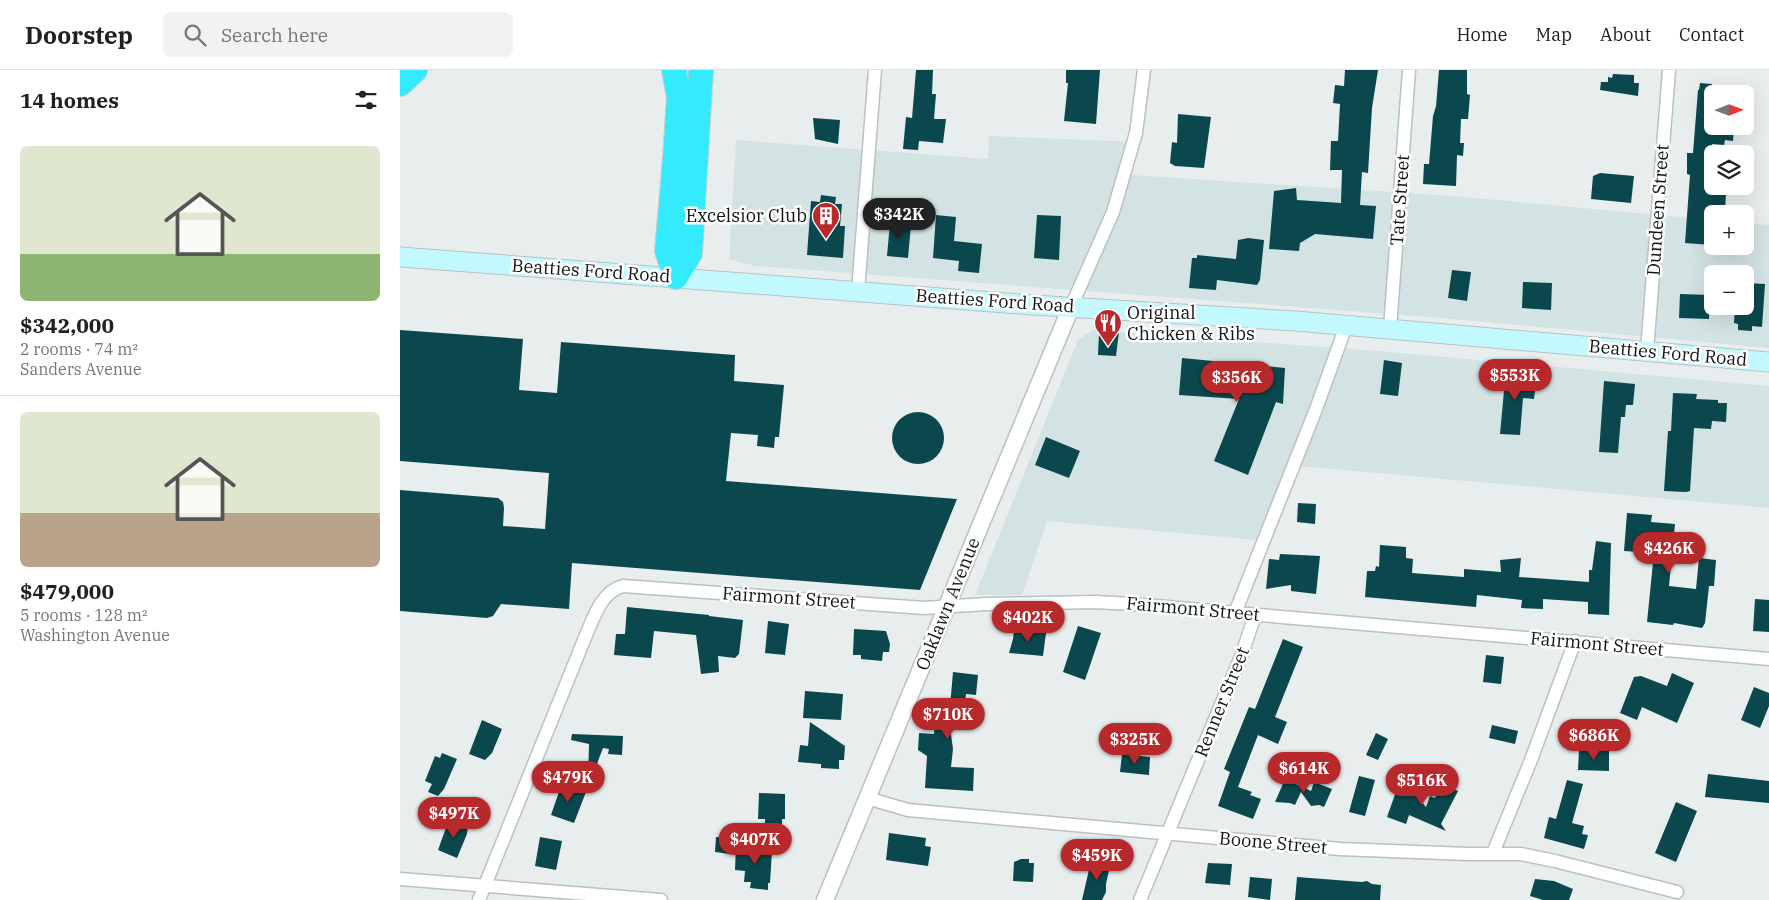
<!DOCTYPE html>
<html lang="en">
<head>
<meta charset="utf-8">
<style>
  body { margin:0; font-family:"IBM Plex Serif",serif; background:#f2f2f2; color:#202124; height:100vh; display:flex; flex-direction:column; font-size:19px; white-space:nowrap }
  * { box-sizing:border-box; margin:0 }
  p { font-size:16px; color:#757577 }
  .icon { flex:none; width:28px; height:28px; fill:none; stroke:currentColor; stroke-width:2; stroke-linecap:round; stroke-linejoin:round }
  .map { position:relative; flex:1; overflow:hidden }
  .sheet { display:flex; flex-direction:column; background:#fff; width:400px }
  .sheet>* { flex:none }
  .needle { width:32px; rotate:89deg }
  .tools { position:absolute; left:1304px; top:15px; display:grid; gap:10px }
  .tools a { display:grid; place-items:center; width:50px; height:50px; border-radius:8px; background:#fff; box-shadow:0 5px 20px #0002; font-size:25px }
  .price { position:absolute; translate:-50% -42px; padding:0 11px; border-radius:18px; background:#b8292b; color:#fff; font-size:16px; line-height:32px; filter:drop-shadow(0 1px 2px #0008) }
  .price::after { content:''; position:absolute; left:50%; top:30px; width:15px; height:11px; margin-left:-8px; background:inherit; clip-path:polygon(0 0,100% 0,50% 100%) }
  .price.on { background:#222; color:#fff }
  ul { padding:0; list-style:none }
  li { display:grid; align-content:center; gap:10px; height:265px; padding:0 20px }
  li+li { border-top:1px solid #e0e0e0 }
  li span { display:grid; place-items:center; height:155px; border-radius:8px; color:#555 }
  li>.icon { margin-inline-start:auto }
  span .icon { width:90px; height:90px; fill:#fffc; stroke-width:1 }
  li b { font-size:21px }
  h2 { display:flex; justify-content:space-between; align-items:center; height:60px; padding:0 20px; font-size:21px }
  header { display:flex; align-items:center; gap:30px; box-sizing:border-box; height:70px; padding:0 25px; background:#fff; border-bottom:1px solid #e0e0e0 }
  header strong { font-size:24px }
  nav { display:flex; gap:28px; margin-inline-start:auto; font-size:18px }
  .search { width:350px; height:45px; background:#f2f2f2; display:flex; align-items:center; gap:12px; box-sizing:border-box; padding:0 18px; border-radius:8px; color:#757577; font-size:19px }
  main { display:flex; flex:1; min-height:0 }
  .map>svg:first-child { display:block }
  .built { fill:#d3e2e3; fill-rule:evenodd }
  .building { fill:#0a484e }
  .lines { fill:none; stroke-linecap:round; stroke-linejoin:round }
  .minor-casing { stroke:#bbc0c0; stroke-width:15 }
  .tertiary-casing { stroke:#bbc0c0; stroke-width:19 }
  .secondary-casing { stroke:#bbc0c0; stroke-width:21 }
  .motorway-casing { stroke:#cbcbcb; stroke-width:26 }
  .minor { stroke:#fff; stroke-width:12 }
  .tertiary { stroke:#fff; stroke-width:16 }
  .secondary { stroke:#c2f9ff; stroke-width:19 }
  .motorway { stroke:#34ebfe; stroke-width:24 }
  .labels { text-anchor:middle; stroke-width:5; stroke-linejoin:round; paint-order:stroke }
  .street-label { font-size:18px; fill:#111313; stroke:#fff }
  .poi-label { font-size:18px; fill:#111313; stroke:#fff; text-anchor:end }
</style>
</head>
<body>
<header>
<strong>Doorstep</strong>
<div class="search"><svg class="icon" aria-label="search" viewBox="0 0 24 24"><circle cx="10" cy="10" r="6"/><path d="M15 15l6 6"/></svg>Search here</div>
<nav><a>Home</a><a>Map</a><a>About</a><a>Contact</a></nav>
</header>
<main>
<section class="sheet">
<h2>14 homes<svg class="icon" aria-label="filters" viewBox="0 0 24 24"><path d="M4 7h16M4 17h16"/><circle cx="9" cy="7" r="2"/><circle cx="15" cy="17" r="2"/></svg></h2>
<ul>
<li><span style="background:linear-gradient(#dfe7d0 70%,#8fb573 0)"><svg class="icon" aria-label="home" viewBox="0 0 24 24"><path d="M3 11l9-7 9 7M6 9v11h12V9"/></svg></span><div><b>$342,000</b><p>2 rooms · 74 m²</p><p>Sanders Avenue</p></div></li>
<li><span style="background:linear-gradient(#dfe7d0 65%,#b9a48a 0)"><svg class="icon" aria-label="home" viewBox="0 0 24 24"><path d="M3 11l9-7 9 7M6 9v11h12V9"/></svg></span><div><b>$479,000</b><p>5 rooms · 128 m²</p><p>Washington Avenue</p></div></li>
</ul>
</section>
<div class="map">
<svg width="1369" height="830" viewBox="0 0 1369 830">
  <rect width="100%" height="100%" fill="#e8eeee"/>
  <!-- built -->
  <path class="built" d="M 589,66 L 735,72 L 732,105 L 1054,126 L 1312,150 L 1312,176 L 1345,176 L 1345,153 L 1369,155 L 1369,278 L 1042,248 L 383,198 L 355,196 L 329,189 L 336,70 L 588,89 ZM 1312,204 L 1345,204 L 1345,236 L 1312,236 Z
    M 693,260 L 979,281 L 1369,316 L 1369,438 L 888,395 L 857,470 L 647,451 L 622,525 L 575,525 L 678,270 Z"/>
  <!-- building -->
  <path class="building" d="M 516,0 L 533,0 L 532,24 L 536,24 L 534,49 L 546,49 L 543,73 L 519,71 L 518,80 L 503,79 L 506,47 L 512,48 Z
    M 666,0 L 700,0 L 696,54 L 664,51 L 668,13 L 666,13 Z
    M 945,0 L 978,0 L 972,38 L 968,103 L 962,102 L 960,135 L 976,136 L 973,169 L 915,164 L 900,173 L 899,181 L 869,179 L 874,121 L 896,118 L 897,130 L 941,133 L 942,100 L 930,100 L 931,71 L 938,71 L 940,34 L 933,33 L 935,15 L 944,16 Z
    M 1039,0 L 1067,0 L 1067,24 L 1070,25 L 1068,49 L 1061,49 L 1060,73 L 1064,73 L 1063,86 L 1057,85 L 1056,116 L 1023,114 L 1024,94 L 1029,94 L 1033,46 L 1036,36 Z
    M 1213,4 L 1234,5 L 1234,13 L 1239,13 L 1238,26 L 1200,20 L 1201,12 L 1208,12 L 1208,7 L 1212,8 Z
    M 1300,13 L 1312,14 L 1312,56 L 1334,56 L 1333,71 L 1325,70 L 1324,75 L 1312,74 L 1310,122 L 1326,123 L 1325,143 L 1312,142 L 1312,175 L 1285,173 L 1290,105 L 1287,104 L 1287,83 L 1293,83 L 1298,20 L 1299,20 Z
    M 778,44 L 811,47 L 804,98 L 775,96 L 770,93 L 772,72 L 777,73 Z
    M 413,48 L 440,50 L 438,74 L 415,69 Z
    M 1200,103 L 1234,106 L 1231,133 L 1191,129 L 1193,106 Z
    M 421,125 L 436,127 L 435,134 L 442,134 L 440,156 L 445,156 L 443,188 L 407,185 L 411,131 L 420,132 Z
    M 536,145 L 556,147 L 554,171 L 582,174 L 579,203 L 558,201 L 559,191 L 533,188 Z
    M 637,145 L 661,146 L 659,190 L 634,188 Z
    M 490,153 L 511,155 L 508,188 L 487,186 Z
    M 848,168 L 864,170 L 860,210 L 857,215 L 817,210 L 816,220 L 789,218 L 792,188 L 797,188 L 797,185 L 836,189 L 838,170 Z
    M 1052,200 L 1071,202 L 1067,231 L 1048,228 Z
    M 1123,212 L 1152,213 L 1151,240 L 1122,238 Z
    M 1345,213 L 1365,214 L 1362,257 L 1352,256 L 1352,261 L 1338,260 L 1338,254 L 1334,253 L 1335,236 L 1345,236 Z
    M 1280,224 L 1310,225 L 1309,249 L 1279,248 Z
    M 0,260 L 123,269 L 119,320 L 157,323 L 161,272 L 335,285 L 334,311 L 384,315 L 379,367 L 375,367 L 374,378 L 357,376 L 358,365 L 331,363 L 326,411 L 557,429 L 520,520 L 172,493 L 169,539 L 101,534 L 93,546 L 87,548 L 0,541 L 0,420 L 98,428 L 103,432 L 104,438 L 103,456 L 145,459 L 149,403 L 0,391 Z
    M 707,261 L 719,262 L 716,286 L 698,285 L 699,263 L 707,264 Z
    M 782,288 L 885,298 L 883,334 L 876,332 L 848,405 L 814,391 L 839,329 L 779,325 Z
    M 984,290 L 1002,293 L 998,326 L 980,324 Z
    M 1106,299 L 1126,301 L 1125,312 L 1136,313 L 1134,329 L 1123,328 L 1120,365 L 1100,364 Z
    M 1204,311 L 1235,314 L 1233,335 L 1226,335 L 1225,347 L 1221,347 L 1218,383 L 1199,382 Z
    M 1273,323 L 1297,324 L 1296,329 L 1318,330 L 1318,333 L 1327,333 L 1326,352 L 1312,351 L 1311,359 L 1294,358 L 1290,421 L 1286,422 L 1264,421 L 1268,361 L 1271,361 Z
    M492 368a26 26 0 1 1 52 0a26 26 0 1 1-52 0Z
    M 646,367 L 680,381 L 669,408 L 635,395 Z
    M 898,433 L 916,434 L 915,454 L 897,452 Z
    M 1227,443 L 1252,445 L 1251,452 L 1275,454 L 1269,516 L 1296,519 L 1299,488 L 1316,490 L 1314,516 L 1309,516 L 1305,553 L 1302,558 L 1274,553 L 1273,555 L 1247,552 L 1254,483 L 1224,481 Z
    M 1196,471 L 1211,473 L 1209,545 L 1188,544 L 1188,532 L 1143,529 L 1143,539 L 1121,538 L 1122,530 L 1077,525 L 1076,537 L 965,527 L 967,501 L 975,501 L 976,496 L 979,497 L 980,475 L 1006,477 L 1006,488 L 1013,489 L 1012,503 L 1064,507 L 1064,499 L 1101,502 L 1100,490 L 1121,488 L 1119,507 L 1189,512 L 1189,500 L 1192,500 Z
    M 880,484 L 920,486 L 916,524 L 891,521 L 891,515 L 866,519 L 869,489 L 879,490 Z
    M 1355,529 L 1369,530 L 1369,562 L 1353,561 Z
    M 227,537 L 309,545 L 309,546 L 343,550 L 339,584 L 335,588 L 318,586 L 319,602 L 301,604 L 296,565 L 254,561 L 251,588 L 214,585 L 216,564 L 225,564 Z
    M 368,551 L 389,554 L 385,585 L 365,583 Z
    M 678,556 L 701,563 L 685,610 L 663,602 Z
    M 454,559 L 486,561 L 490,574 L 489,582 L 483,582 L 482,591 L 461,589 L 461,585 L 453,585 Z
    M 614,560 L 646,563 L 643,586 L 609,583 L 613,569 Z
    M 883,569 L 903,577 L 875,647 L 887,652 L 878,674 L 858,665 L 838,717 L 852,722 L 850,725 L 861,729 L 853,749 L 818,736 L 830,702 L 824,699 L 849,637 L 855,639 Z
    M 1086,585 L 1104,587 L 1101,614 L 1083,612 Z
    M 553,602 L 578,605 L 576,625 L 566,624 L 563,650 L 558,650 L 557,658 L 550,657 L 553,679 L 551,697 L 574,698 L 573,721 L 525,718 L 527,686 L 518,680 L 519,663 L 534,664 L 536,635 L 550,637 Z
    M 1272,603 L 1294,613 L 1277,653 L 1242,637 L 1237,650 L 1220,643 L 1234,607 L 1241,606 L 1267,616 Z
    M 1354,617 L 1369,623 L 1369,636 L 1360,658 L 1341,650 Z
    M 405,621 L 443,624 L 441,650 L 403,648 Z
    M 82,650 L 102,659 L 92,683 L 85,690 L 69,684 Z
    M 410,652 L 445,676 L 444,690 L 439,690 L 439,699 L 421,698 L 421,694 L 398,692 L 400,675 L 408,676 Z
    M 1092,655 L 1118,661 L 1115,674 L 1089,668 Z
    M 976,663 L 988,669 L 978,690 L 966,685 Z
    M 172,664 L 223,666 L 222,685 L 208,684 L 209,679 L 203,678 L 190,712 L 188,712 L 189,674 L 171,670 Z
    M 1179,680 L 1209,681 L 1209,701 L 1178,700 Z
    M 42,683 L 57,689 L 44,719 L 38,726 L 28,722 L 32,714 L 25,711 L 35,686 L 40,688 Z
    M 722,684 L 750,687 L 749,705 L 720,702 Z
    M 1308,704 L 1369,711 L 1369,733 L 1305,727 Z
    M 959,706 L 975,710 L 965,746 L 949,742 Z
    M 885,709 L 911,721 L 914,712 L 932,719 L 924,737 L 919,735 L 911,736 L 901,722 L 895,735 L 890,733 L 875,732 Z
    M 1167,710 L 1183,714 L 1172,753 L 1184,756 L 1182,764 L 1188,765 L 1184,779 L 1144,768 L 1149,747 L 1156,749 Z
    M 162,713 L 186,722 L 174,753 L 151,745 Z
    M 1042,714 L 1058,721 L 1041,754 L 1046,761 L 1009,745 L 1006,754 L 987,747 L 998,716 L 1012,720 L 1026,737 L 1030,726 L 1035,728 Z
    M 359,723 L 385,724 L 385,749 L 382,749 L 382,757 L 365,756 L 365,749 L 358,749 Z
    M 1276,732 L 1297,741 L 1276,792 L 1255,783 Z
    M 57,750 L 68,754 L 67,764 L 57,788 L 38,780 L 47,755 L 54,758 Z
    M 489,763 L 526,768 L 525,776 L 531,777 L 528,796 L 486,790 Z
    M 140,767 L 162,771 L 156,800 L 135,796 Z
    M 316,767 L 332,768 L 330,784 L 315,782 Z
    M 336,774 L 370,776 L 369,780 L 372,781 L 370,813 L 368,813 L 368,820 L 350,818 L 351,812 L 344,812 L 345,801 L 335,800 Z
    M 621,789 L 629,789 L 629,793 L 634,793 L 633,812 L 613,811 L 614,792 Z
    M 698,790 L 706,791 L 710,796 L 706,814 L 706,822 L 702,830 L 682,830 L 691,791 Z
    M 808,793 L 832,794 L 830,815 L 805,813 Z
    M 850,807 L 872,809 L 870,830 L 848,827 Z
    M 897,807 L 962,812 L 967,811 L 972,814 L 981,815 L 980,830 L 895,830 Z
    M 1135,809 L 1154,811 L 1173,819 L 1169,830 L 1143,830 L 1130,826 Z"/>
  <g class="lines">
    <defs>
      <path id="minor" d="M 458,221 L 475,0
        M 671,237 L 713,142 L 736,63 L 744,0
        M 990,259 L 1009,0
        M 1247,281 L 1269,0
        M 835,543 L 916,339 L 946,256
        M 467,728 L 508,740 L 940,779 L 1068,784 L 1121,784 L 1155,791 L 1277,822
        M 1093,783 L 1131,690 L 1175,571
        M 0,809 L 261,830
        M 79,830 L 184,570 C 193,550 200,522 223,516 L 524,538 L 586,534 L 695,532 L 732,534 L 1369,589
        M 740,830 L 842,584 L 855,545"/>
      <path id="tertiary" d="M 425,830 L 671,237"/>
      <path id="secondary" d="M 0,187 L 633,235 L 896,251 L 1369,292"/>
      <path id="motorway" d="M 274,0 L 279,27 L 275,88 L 267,181 L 276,207
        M 0,14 L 15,0
        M 276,207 L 290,183 L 301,0"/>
    </defs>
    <!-- minor casing -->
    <use href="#minor" class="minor-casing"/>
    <!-- tertiary casing -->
    <use href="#tertiary" class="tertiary-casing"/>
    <!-- secondary casing -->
    <use href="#secondary" class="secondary-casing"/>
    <!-- motorway casing -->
    <use href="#motorway" class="motorway-casing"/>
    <!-- minor -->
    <use href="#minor" class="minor"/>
    <!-- tertiary -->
    <use href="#tertiary" class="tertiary"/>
    <!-- secondary -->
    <use href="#secondary" class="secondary"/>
    <!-- motorway -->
    <use href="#motorway" class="motorway"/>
  </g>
  <!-- icons -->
  <defs>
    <symbol id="building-pin" viewBox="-11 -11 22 30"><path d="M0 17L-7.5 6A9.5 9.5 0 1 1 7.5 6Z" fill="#b8292b" stroke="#fff"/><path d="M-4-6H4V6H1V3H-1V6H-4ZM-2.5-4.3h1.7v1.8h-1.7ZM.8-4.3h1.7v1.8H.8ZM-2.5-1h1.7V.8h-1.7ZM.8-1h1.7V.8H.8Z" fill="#fff"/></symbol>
    <symbol id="restaurant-pin" viewBox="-11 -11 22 30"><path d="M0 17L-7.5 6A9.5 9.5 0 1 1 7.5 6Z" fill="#b8292b" stroke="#fff"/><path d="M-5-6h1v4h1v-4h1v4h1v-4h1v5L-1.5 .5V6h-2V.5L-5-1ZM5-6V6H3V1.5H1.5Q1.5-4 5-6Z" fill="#fff"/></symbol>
  </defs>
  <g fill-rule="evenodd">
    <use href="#building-pin" x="410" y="130" width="32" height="43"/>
    <use href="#restaurant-pin" x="692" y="237" width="32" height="43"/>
  </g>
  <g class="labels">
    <!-- street labels -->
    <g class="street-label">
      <text transform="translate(1000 130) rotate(-86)" y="6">Tate Street</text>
      <text transform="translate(1258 140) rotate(-86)" y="6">Dundeen Street</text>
      <text transform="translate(191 201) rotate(4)" y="6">Beatties Ford Road</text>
      <text transform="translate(595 231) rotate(4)" y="6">Beatties Ford Road</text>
      <text transform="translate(1268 283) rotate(5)" y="6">Beatties Ford Road</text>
      <text transform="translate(389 528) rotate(4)" y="6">Fairmont Street</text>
      <text transform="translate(548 534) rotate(-68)" y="6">Oaklawn Avenue</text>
      <text transform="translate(793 539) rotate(5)" y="6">Fairmont Street</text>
      <text transform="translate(1197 574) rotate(5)" y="6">Fairmont Street</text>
      <text transform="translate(822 632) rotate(-68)" y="6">Renner Street</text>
      <text transform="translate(873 773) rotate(5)" y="6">Boone Street</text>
    </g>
    <!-- poi labels -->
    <g class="poi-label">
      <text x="407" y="152">Excelsior Club</text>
      <text x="727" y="249" text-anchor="start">Original<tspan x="727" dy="21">Chicken &amp; Ribs</tspan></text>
    </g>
  </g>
</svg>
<div class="tools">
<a><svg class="needle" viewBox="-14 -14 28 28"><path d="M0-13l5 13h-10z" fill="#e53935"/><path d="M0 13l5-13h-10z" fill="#757577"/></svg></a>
<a><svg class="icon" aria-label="layers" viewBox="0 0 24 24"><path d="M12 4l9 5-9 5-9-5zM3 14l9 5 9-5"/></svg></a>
<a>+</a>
<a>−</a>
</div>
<b class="price on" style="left:499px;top:170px">$342K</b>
<b class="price" style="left:1115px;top:331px">$553K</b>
<b class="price" style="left:837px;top:333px">$356K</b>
<b class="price" style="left:1269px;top:504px">$426K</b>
<b class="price" style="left:628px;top:573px">$402K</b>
<b class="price" style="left:548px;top:670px">$710K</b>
<b class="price" style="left:1194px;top:691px">$686K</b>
<b class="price" style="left:735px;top:695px">$325K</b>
<b class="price" style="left:904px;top:724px">$614K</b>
<b class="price" style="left:168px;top:733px">$479K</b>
<b class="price" style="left:1022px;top:736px">$516K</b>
<b class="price" style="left:54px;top:769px">$497K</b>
<b class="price" style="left:355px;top:795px">$407K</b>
<b class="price" style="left:697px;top:811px">$459K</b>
</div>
</main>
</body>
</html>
